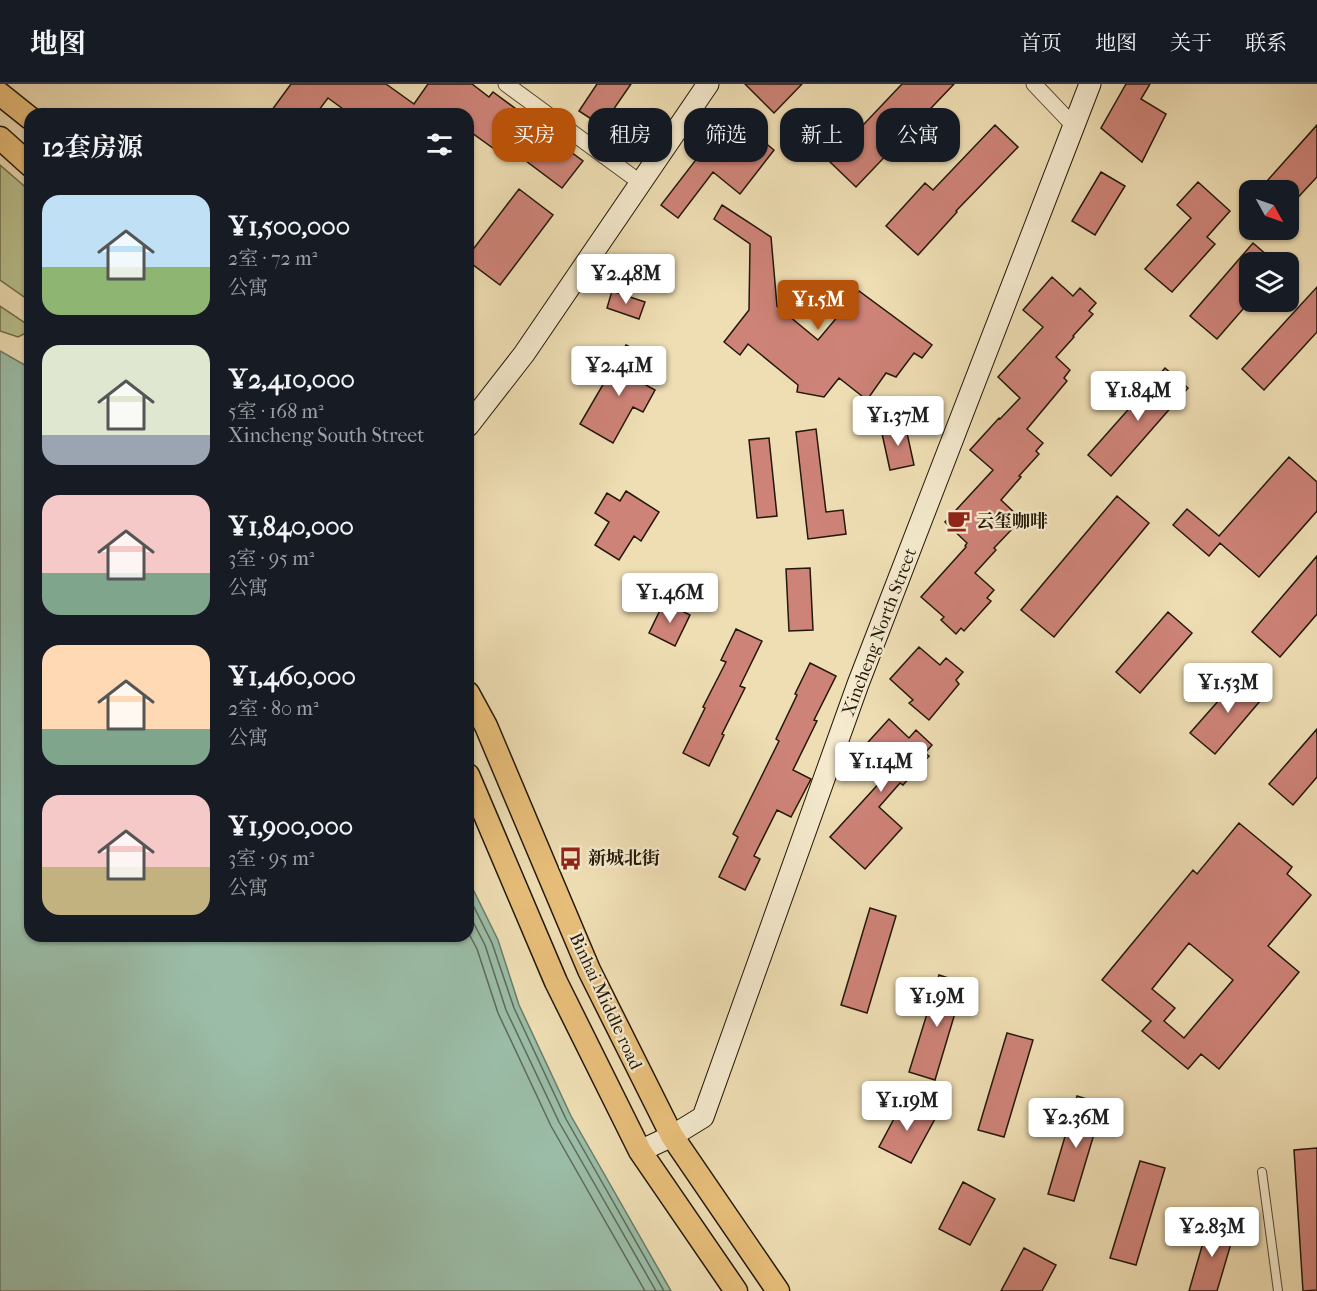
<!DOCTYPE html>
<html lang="zh">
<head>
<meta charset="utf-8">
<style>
  body { margin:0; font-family:"IM FELL French Canon","Noto Serif SC",serif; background:#242831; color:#f1f3f6; height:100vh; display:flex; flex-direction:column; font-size:22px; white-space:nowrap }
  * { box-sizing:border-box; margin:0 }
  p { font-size:20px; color:#9ea1a6 }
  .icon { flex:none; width:33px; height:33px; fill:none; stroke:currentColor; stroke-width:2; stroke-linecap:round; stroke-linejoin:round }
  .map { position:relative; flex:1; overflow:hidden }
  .sheet { position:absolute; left:24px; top:24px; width:450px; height:834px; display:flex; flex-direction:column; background:#171b24; border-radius:18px; box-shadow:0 2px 4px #0004 }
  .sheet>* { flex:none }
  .hud { position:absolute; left:492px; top:24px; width:570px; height:54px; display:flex; gap:12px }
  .needle { width:39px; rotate:130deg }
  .controls { position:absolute; left:1239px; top:96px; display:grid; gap:12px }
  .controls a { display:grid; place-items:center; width:60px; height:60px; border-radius:12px; background:#171b24; box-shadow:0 2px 4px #0004; font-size:30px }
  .price { position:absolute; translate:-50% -51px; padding:0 14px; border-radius:6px; background:#fff; color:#222; font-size:20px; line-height:39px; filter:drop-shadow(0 2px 3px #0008) }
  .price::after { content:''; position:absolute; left:50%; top:36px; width:18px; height:14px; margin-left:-9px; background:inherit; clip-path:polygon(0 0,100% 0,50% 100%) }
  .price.active { background:#b45309; color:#fff }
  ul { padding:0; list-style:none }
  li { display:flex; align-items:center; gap:18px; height:150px; padding:0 18px }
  li span { display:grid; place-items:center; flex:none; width:168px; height:120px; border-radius:18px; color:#555 }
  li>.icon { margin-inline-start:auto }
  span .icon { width:72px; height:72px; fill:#fffc; stroke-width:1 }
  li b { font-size:26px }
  h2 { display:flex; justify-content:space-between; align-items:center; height:72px; padding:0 18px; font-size:26px }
  .pill { padding:0 21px; border-radius:18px; background:#171b24; box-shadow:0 2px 4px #0004; font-size:21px; line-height:54px }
  .pill.active { background:#b45309; color:#fff }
  header { display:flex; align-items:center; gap:36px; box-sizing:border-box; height:84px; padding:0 30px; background:#171b24; border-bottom:2px solid #363941 }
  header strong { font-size:28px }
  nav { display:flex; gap:33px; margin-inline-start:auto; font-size:21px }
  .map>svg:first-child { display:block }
  .green { fill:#b9c18e; stroke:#6e6c4c; stroke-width:1.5 }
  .water { fill:#9bbda8; stroke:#6b7b68; stroke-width:1.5 }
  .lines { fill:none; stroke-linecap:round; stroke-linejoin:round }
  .shore { stroke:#5e6a58; stroke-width:1.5 }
  .building { fill:#ce8378; stroke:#221809; stroke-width:1.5; fill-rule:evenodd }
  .lane-casing { stroke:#554a34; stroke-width:10 }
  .street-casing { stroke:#554a34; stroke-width:17 }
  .secondary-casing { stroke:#221809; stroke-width:23 }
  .primary-casing { stroke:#221809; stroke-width:25 }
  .lane { stroke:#f5eace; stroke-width:8 }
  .street { stroke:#f5eace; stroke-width:15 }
  .secondary { stroke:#f5eace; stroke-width:21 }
  .primary { stroke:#e8bf7a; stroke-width:22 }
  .labels { text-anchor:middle; stroke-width:4.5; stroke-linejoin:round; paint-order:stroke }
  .poi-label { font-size:18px; font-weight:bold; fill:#221809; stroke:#f5eace; text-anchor:start }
  .street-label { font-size:18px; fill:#221809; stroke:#f5eace }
</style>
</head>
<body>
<header>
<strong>地图</strong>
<nav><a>首页</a><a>地图</a><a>关于</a><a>联系</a></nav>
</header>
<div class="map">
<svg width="1317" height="1207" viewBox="0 0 1317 1207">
  <rect width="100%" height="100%" fill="#efdeb4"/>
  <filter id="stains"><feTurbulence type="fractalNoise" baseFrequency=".00333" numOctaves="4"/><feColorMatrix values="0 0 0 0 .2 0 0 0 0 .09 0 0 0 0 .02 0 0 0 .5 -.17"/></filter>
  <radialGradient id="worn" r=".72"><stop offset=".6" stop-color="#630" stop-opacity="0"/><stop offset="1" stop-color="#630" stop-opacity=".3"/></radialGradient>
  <!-- green -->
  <path class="green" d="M 0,81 L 30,107 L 30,217 L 0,196 Z
    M 0,222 L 28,241 L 28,248 L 18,253 L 0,247 Z"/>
  <!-- water -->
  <path class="water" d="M 0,267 L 30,284 L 30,852 L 468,852 L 468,795 L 498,856 L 519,921 L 571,1032 L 671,1207 L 0,1207 Z"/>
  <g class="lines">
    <!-- shore -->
    <path class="shore" d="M 468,811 L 492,859 L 514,924 L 566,1035 L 664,1207
      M 468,828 L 485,861 L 506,926 L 559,1038 L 656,1207
      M 468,848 L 477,865 L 498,929 L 551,1042 L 645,1207"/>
  </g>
  <!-- building -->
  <path class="building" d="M 291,0 L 386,0 L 414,20 L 428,0 L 472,0 L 489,13 L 493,8 L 523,30 L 522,32 L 583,77 L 562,104 L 502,59 L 497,67 L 468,46 L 468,30 L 350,30 L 328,14 L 316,30 L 269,30 Z
    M 597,0 L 631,0 L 602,42 L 579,27 Z
    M 745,0 L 802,0 L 774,29 Z
    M 902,0 L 954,0 L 856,103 L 829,77 Z
    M 1126,0 L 1150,0 L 1141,15 L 1166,30 L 1142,78 L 1101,44 Z
    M 735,25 L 752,38 L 747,44 L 774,66 L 740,110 L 713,88 L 678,134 L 661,121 Z
    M 995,41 L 1018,63 L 956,127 L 957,128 L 918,171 L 886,142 L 925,99 L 933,106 Z
    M 1317,41 L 1317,93 L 1288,124 L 1288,106 L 1259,106 Z
    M 1101,88 L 1125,102 L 1095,151 L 1072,137 Z
    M 1198,98 L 1230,127 L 1207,153 L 1215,160 L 1172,208 L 1145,185 L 1191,134 L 1177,121 Z
    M 519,105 L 553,131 L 500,201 L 468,177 L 468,172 Z
    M 722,121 L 771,153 L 777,222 L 818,256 L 859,207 L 932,261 L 922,274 L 914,269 L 896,293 L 886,289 L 867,316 L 839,294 L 824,313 L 797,308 L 798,301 L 748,260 L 740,271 L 724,258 L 749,226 L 750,160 L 714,135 Z
    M 1253,159 L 1275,178 L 1250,178 L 1250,217 L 1217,255 L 1190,232 Z
    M 1052,193 L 1073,212 L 1080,204 L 1096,219 L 1089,227 L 1093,230 L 1073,252 L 1074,253 L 1056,273 L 1070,286 L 1064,294 L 1067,297 L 1027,345 L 1043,359 L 1036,367 L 1039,370 L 1019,392 L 1021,393 L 1001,416 L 1018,432 L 1011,439 L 1014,443 L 994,464 L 996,466 L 975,489 L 994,506 L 987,514 L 991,517 L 964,547 L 961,544 L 956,550 L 941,536 L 944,533 L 921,513 L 966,463 L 965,462 L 967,459 L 945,438 L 993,386 L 970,366 L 999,334 L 1000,335 L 1020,314 L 998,293 L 1043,243 L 1023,226 Z
    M 1317,203 L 1317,248 L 1264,306 L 1242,285 Z
    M 612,207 L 645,218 L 639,235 L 607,224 Z
    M 626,261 L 639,268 L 632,280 L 649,290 L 644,300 L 655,306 L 643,328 L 633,323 L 613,359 L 580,340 Z
    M 1165,284 L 1188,304 L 1111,392 L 1088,371 Z
    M 905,340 L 914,381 L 890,386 L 881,345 Z
    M 816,345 L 826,428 L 843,426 L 846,450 L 808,455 L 796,348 Z
    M 769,354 L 777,432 L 757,434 L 749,356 Z
    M 1289,373 L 1317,398 L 1317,427 L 1259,493 L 1220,459 L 1209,472 L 1173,441 L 1187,425 L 1219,452 Z
    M 626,407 L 659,428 L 641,457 L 634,452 L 619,476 L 595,461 L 609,438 L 595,429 L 607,409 L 620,417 Z
    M 1117,412 L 1149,439 L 1054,553 L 1021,526 Z
    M 1317,472 L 1317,530 L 1280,573 L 1252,548 Z
    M 810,484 L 813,546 L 789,547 L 786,485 Z
    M 664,518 L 690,531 L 675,562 L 649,549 Z
    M 1168,528 L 1192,549 L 1140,609 L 1116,588 Z
    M 736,545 L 762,557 L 740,602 L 745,604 L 722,650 L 724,651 L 709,682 L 683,669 L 705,624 L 703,623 L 726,578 L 721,576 Z
    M 919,563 L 940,581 L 946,574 L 963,588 L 956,596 L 959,600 L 929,636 L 909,619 L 913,616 L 890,595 Z
    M 810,579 L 836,592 L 814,636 L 817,637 L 793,686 L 811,695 L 791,733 L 777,726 L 754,772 L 760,775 L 745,806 L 719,793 L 738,753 L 733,750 L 779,657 L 776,655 L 797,611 L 795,610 Z
    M 1242,590 L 1266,610 L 1215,670 L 1190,649 Z
    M 889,635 L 909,654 L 916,646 L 932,661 L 925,669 L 929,672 L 903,701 L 900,699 L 879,723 L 902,744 L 865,785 L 830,753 L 883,695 L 879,691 L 882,688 L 860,667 Z
    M 1317,645 L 1317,693 L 1293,721 L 1269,700 Z
    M 1239,739 L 1292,783 L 1287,790 L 1311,811 L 1268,862 L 1299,888 L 1219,985 L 1201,970 L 1188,985 L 1142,947 L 1151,937 L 1102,896 L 1193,786 L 1197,790 ZM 1189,859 L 1233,896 L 1184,954 L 1164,937 L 1175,924 L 1152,905 Z
    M 870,824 L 896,832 L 867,929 L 841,921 Z
    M 939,891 L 964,899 L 935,996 L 909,988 Z
    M 1007,949 L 1033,956 L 1004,1053 L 978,1046 Z
    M 1077,1012 L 1103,1020 L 1074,1117 L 1048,1110 Z
    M 904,1016 L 936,1033 L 911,1079 L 879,1063 Z
    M 1317,1064 L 1317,1206 L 1303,1207 L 1294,1066 Z
    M 1140,1077 L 1165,1084 L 1136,1181 L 1110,1174 Z
    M 963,1098 L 995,1115 L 970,1161 L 939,1145 Z
    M 1209,1138 L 1235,1146 L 1217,1207 L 1189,1207 Z
    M 1024,1164 L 1056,1181 L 1042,1207 L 1001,1207 Z"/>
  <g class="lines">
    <defs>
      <path id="lane" d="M 1262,1088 L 1278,1207"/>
      <path id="street" d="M 506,0 L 641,99
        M 1034,0 L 1074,42"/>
      <path id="secondary" d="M 468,342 L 524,270 L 708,0
        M 640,1067 L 672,1052 L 703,1033 L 858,600 L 1090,0"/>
      <path id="primary" d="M 0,10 L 30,34
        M 0,54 L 30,81
        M 468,609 L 486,642 L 589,886 L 672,1052 L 778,1207
        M 468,691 L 556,898 L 640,1067 L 736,1207"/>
    </defs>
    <!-- lane casing -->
    <use href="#lane" class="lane-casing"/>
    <!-- street casing -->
    <use href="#street" class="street-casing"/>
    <!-- secondary casing -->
    <use href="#secondary" class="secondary-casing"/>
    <!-- primary casing -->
    <use href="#primary" class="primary-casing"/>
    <!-- lane -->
    <use href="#lane" class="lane"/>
    <!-- street -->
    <use href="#street" class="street"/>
    <!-- secondary -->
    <use href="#secondary" class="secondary"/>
    <!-- primary -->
    <use href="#primary" class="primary"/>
  </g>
  <!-- icons -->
  <defs>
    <symbol id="cafe-bare" viewBox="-9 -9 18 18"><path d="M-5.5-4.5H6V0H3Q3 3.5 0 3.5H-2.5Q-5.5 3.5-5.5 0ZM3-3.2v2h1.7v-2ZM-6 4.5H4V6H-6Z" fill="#8f2418" stroke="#f5eace" stroke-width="2.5" paint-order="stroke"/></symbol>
    <symbol id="bus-bare" viewBox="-9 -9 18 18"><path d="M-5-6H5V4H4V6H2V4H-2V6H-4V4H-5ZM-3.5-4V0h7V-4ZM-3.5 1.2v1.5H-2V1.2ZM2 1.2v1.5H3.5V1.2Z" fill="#8f2418" stroke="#f5eace" stroke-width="2.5" paint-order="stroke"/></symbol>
  </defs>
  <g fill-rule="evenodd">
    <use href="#cafe-bare" x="942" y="420" width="33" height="33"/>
    <use href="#bus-bare" x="554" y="758" width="33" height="33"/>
  </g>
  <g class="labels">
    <!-- poi labels -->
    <g class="poi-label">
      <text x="976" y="443">云玺咖啡</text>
      <text x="588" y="780">新城北街</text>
    </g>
    <!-- street labels -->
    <g class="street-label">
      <text transform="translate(879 548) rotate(-69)" y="6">Xincheng North Street</text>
      <text transform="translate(606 917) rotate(65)" y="6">Binhai Middle road</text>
    </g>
  </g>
  <rect width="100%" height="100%" filter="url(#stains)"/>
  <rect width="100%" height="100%" fill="url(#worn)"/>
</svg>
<div class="controls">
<a><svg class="needle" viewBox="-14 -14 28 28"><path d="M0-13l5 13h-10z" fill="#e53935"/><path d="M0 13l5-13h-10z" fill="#9ea1a6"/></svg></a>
<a><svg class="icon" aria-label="layers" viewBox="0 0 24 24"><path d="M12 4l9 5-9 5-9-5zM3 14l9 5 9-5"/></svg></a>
</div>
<b class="price" style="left:626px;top:221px">¥2.48M</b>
<b class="price active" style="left:818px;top:247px">¥1.5M</b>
<b class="price" style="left:619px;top:313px">¥2.41M</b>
<b class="price" style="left:1138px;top:338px">¥1.84M</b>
<b class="price" style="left:898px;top:363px">¥1.37M</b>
<b class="price" style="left:670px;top:540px">¥1.46M</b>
<b class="price" style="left:1228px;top:630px">¥1.53M</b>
<b class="price" style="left:881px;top:709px">¥1.14M</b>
<b class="price" style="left:937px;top:944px">¥1.9M</b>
<b class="price" style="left:907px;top:1048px">¥1.19M</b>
<b class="price" style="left:1076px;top:1065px">¥2.36M</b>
<b class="price" style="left:1212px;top:1174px">¥2.83M</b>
<div class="hud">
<a class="pill active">买房</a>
<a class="pill">租房</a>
<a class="pill">筛选</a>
<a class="pill">新上</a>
<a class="pill">公寓</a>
</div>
<section class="sheet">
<h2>12套房源<svg class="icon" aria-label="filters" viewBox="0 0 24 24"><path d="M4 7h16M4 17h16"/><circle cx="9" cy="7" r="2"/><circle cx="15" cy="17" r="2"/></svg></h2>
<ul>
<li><span style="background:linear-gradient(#bfe0f5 60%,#8fb573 0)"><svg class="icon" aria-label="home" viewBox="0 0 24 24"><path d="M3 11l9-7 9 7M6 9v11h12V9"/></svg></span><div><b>¥1,500,000</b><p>2室 · 72 m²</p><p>公寓</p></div></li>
<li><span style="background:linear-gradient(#dfe7d0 75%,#9aa5b1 0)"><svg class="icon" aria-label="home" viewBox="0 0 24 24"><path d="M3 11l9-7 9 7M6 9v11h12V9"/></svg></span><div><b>¥2,410,000</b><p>5室 · 168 m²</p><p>Xincheng South Street</p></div></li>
<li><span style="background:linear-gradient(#f6c9c9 65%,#7fa58c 0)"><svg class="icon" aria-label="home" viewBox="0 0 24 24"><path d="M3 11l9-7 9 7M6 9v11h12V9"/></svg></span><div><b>¥1,840,000</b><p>3室 · 95 m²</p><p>公寓</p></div></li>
<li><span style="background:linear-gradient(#ffd9b3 70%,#7fa58c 0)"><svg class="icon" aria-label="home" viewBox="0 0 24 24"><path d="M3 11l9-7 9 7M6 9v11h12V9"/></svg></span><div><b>¥1,460,000</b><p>2室 · 80 m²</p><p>公寓</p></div></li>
<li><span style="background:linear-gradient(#f6c9c9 60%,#c2b280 0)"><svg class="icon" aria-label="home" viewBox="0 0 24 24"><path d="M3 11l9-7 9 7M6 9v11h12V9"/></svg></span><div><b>¥1,900,000</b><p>3室 · 95 m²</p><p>公寓</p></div></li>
</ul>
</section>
</div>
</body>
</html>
